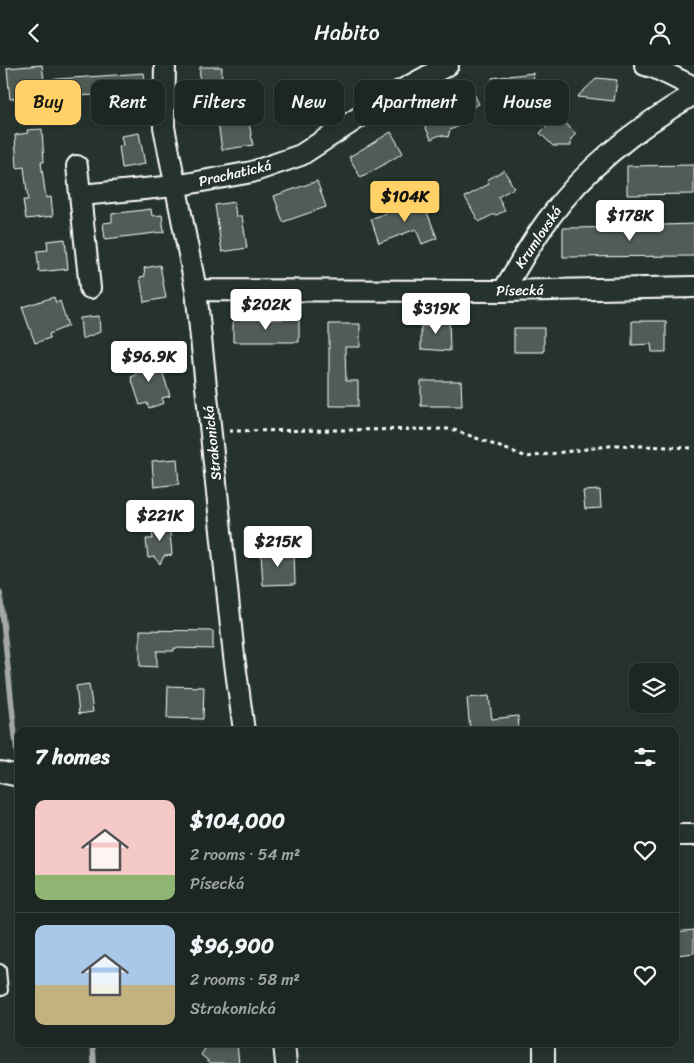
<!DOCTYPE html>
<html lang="en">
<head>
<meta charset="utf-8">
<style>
  body { margin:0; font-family:Sriracha,sans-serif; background:#29322f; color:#f1f3f6; height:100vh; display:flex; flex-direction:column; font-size:19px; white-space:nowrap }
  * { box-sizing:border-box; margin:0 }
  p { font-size:16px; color:#a0a5a5 }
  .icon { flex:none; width:28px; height:28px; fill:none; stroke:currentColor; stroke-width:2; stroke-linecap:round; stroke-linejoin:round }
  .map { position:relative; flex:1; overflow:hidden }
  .drawer { position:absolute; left:15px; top:662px; width:664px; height:320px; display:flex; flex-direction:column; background:#1c2622; border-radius:10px; box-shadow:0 2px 8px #0003,0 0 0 1px #3a4340 }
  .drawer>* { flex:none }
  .banner { position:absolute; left:15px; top:15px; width:665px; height:45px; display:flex; gap:10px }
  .buttons { position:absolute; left:629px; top:598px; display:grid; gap:10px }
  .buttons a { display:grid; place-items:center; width:50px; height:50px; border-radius:10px; background:#1c2622; box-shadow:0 2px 8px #0003,0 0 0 1px #3a4340; font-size:25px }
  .price { position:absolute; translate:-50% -42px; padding:0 11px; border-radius:5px; background:#fff; color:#222; font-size:16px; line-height:32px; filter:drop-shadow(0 1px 2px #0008) }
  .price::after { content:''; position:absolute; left:50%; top:30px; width:15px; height:11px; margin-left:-8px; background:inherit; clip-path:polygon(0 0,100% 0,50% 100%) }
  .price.on { background:#ffd166; color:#111 }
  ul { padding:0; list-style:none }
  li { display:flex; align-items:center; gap:15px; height:125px; padding:0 20px }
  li+li { border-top:1px solid #3a4340 }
  li span { display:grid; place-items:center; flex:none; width:140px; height:100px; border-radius:10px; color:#555 }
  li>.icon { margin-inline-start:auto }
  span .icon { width:60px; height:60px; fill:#fffc; stroke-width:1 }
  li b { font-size:21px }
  h2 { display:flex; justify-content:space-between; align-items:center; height:60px; padding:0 20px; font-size:21px }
  .pill { padding:0 18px; border-radius:10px; background:#1c2622; box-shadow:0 2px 8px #0003,0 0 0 1px #3a4340; font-size:18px; line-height:45px }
  .pill.on { background:#ffd166; color:#111 }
  header { display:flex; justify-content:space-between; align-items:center; height:65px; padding:0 20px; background:#1c2622; font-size:22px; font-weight:600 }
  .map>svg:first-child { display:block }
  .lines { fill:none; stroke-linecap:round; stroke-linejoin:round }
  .stream { stroke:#a4a9a7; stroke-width:5.5 }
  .building { fill:#515c57; stroke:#fff }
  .service-casing { stroke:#fff; stroke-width:14 }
  .minor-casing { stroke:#fff; stroke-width:24 }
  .path { stroke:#fff; stroke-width:3; stroke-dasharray:4 4; stroke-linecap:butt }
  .service { stroke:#26332d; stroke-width:10 }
  .minor { stroke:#26332d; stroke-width:20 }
  .labels { text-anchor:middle; stroke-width:5; stroke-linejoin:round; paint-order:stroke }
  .street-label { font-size:14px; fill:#fff; stroke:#26332d }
</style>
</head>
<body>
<header><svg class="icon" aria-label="back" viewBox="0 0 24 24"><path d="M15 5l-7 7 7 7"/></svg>Habito<svg class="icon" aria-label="person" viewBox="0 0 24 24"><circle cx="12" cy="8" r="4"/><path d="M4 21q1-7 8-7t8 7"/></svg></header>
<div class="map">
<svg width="694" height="998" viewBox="0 0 694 998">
  <rect width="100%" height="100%" fill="#26332d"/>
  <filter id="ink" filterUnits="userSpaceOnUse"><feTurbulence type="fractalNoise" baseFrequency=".02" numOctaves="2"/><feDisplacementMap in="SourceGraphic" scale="10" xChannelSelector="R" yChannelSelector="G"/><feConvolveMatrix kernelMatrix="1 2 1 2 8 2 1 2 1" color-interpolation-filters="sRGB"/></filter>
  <g filter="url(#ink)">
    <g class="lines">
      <!-- stream -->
      <path class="stream" d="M 0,528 L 18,699
        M 93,979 L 94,998"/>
    </g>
    <!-- building -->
    <path class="building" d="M 42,0 L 44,15 L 144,8 L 147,39 L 112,41 L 111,29 L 62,32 L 62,28 L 10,34 L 7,3 Z
      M 200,2 L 222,2 L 221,28 L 199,28 Z
      M 533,8 L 535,27 L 538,30 L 522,32 L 523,36 L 496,40 L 492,13 Z
      M 597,13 L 617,15 L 614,36 L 577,32 Z
      M 470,21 L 479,39 L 455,51 L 459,61 L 450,65 L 448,72 L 440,70 L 431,74 L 417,44 L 444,30 L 445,33 Z
      M 558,50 L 576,69 L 571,74 L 571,81 L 553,81 L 540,68 Z
      M 248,52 L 253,80 L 222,85 L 218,57 Z
      M 42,64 L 44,97 L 41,97 L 46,133 L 51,132 L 53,151 L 26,154 L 23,135 L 28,135 L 24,102 L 17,103 L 15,70 L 28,68 L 27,65 Z
      M 391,67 L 403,88 L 361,113 L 349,92 Z
      M 139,68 L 145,99 L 122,103 L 119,81 L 123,80 L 121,71 Z
      M 694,100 L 694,129 L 627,130 L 627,101 Z
      M 504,105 L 514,123 L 498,132 L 505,146 L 496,150 L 492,150 L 479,157 L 465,132 L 489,119 L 487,115 Z
      M 317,116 L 326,142 L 283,157 L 274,131 Z
      M 422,134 L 437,173 L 422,179 L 416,164 L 379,178 L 371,154 Z
      M 234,137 L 236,151 L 242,151 L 247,183 L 222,187 L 215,140 Z
      M 151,144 L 152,151 L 162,150 L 164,167 L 105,174 L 103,158 L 112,157 L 112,149 Z
      M 694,159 L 694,191 L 563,192 L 563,163 L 663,162 L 663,160 Z
      M 65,174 L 68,204 L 39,207 L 37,186 L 48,185 L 47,176 Z
      M 160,200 L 166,233 L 144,237 L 140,212 L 145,211 L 144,203 Z
      M 54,232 L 56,238 L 60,236 L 68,261 L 49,269 L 50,273 L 35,278 L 22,242 Z
      M 99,251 L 100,267 L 82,274 L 80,253 Z
      M 430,253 L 449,253 L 450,286 L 421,284 L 421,261 L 430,261 Z
      M 299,254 L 299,277 L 233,277 L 233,255 Z
      M 632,256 L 666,256 L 666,287 L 652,287 L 651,279 L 632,280 Z
      M 329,259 L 360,259 L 360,282 L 345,282 L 346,316 L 358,316 L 358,341 L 329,341 Z
      M 514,263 L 544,263 L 544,287 L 514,287 Z
      M 152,291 L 156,304 L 161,302 L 170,331 L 162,333 L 164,338 L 149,343 L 147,338 L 140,340 L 131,312 L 136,310 L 132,297 Z
      M 421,316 L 461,316 L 462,341 L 421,341 Z
      M 177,394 L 179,419 L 154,422 L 152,396 Z
      M 600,425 L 601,443 L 585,444 L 583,426 Z
      M 169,457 L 172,490 L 164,491 L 160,499 L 154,492 L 148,493 L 146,474 L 153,474 L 151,459 Z
      M 294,487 L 295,519 L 263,520 L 261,488 Z
      M 140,565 L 213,566 L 213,584 L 174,583 L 174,586 L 157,586 L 157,602 L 140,601 Z
      M 89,619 L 93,647 L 79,649 L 76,621 Z
      M 168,621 L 204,622 L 203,654 L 167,653 Z
      M 489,631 L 492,654 L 518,651 L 519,666 L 470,666 L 467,633 Z
      M 694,865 L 694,888 L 677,890 L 675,867 Z
      M 208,979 L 237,979 L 239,998 L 211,998 L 201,990 Z"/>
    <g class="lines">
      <defs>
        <path id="service" d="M 0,905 L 2,925"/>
        <path id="minor" d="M 165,0 L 164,62 L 196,225 L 234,591 L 244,666
          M 645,0 L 655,3 L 694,22
          M 77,101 L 90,223
          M 81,130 L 175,121 L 252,107 L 301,90 L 398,27 L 448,0
          M 196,225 L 503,226 L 694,222
          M 503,226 C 518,202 532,175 550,152 C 588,100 639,61 694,29
          M 0,707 L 19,711
          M 675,770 L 694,770
          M 284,979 L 286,998
          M 544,979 L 544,998"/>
      </defs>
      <!-- service casing -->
      <use href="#service" class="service-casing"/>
      <!-- minor casing -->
      <use href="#minor" class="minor-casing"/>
      <!-- path -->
      <path class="path" d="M 229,366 L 452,364 L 527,392 L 616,380 L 694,383"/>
      <!-- service -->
      <use href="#service" class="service"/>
      <!-- minor -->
      <use href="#minor" class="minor"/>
    </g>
  </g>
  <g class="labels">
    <!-- street labels -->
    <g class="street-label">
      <text transform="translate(235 108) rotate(-13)" y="5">Prachatická</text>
      <text transform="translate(538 172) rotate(-56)" y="5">Krumlovská</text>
      <text transform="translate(520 225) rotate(-1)" y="5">Písecká</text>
      <text transform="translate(212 378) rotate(-96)" y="5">Strakonická</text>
    </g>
  </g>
</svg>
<div class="buttons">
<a><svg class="icon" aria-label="layers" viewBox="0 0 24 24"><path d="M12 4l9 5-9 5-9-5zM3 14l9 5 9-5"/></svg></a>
</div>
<b class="price on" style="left:405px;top:158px">$104K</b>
<b class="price" style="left:630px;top:177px">$178K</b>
<b class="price" style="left:266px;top:266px">$202K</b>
<b class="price" style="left:436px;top:270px">$319K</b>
<b class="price" style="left:149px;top:318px">$96.9K</b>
<b class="price" style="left:160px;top:477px">$221K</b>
<b class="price" style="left:278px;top:503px">$215K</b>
<div class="banner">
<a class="pill on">Buy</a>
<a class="pill">Rent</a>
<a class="pill">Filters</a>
<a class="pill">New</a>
<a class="pill">Apartment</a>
<a class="pill">House</a>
</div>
<section class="drawer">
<h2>7 homes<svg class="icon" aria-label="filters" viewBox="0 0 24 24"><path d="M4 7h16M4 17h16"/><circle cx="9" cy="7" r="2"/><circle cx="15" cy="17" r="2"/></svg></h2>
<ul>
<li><span style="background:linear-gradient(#f6c9c9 75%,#8fb573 0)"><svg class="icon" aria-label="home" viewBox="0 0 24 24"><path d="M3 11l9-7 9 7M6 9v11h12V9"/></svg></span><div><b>$104,000</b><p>2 rooms · 54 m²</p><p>Písecká</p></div><svg class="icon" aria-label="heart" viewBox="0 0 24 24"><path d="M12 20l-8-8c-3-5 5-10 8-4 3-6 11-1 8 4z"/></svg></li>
<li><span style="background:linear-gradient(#a9c7e8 60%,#c2b280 0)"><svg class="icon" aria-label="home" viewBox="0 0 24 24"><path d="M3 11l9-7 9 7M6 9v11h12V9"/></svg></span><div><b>$96,900</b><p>2 rooms · 58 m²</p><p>Strakonická</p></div><svg class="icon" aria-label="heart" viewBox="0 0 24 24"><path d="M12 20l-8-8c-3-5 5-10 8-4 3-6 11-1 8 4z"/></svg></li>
</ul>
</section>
</div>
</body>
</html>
